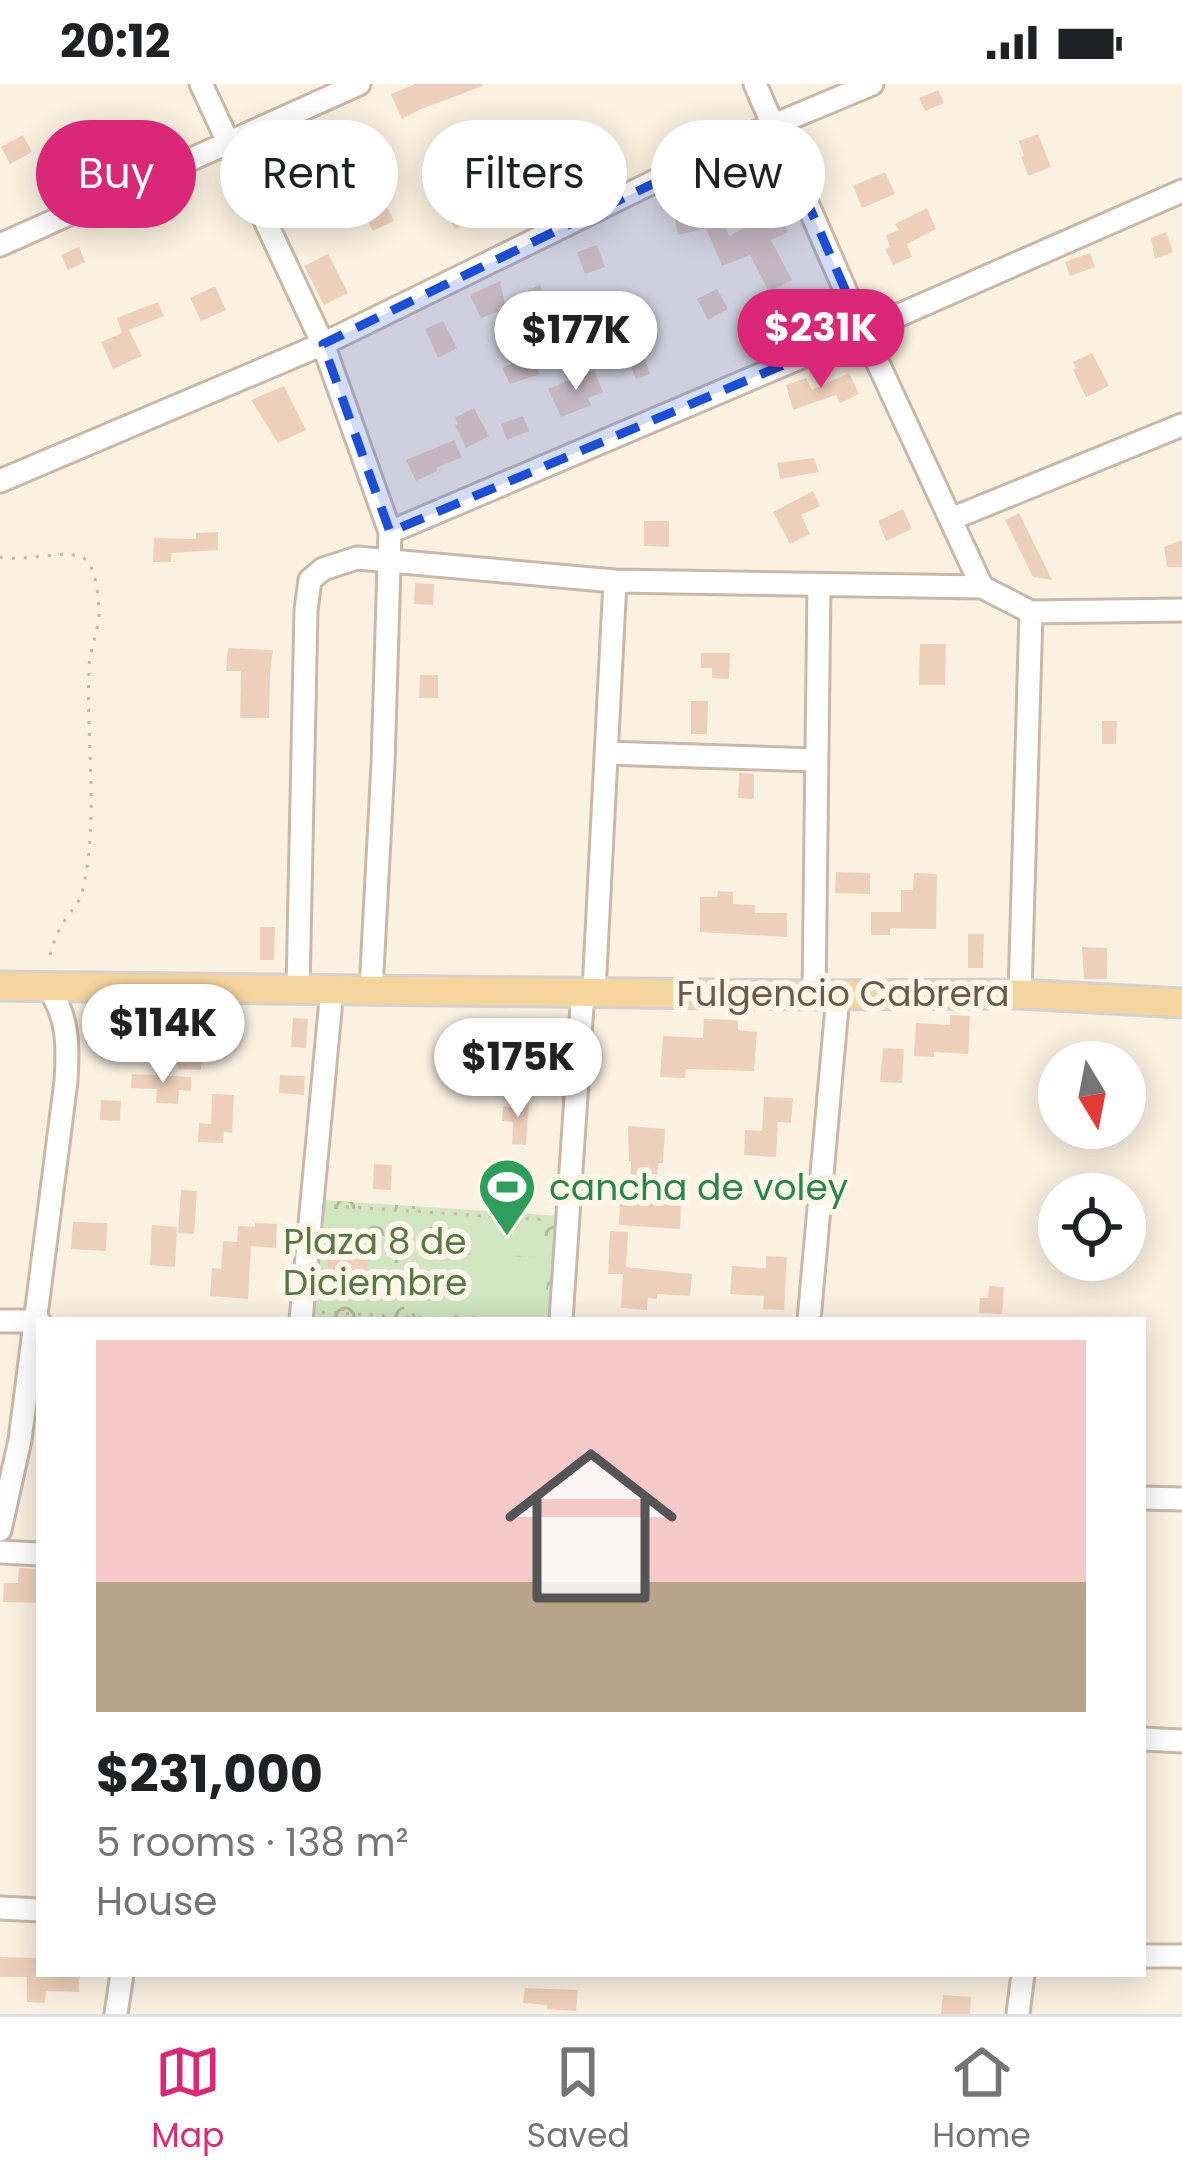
<!DOCTYPE html>
<html lang="en">
<head>
<meta charset="utf-8">
<style>
  body { margin:0; font-family:Poppins,sans-serif; background:#f6f6f6; color:#202124; height:100vh; display:flex; flex-direction:column; font-size:45px; white-space:nowrap }
  * { box-sizing:border-box; margin:0 }
  p { font-size:39px; color:#757577 }
  .icon { flex:none; width:66px; height:66px; fill:none; stroke:currentColor; stroke-width:2; stroke-linecap:round; stroke-linejoin:round }
  .map { position:relative; flex:1; overflow:hidden }
  .drawer { position:absolute; left:36px; top:1233px; width:1110px; height:660px; display:flex; flex-direction:column; background:#fff; border-radius:0px; box-shadow:0 6px 30px #0003 }
  .drawer>* { flex:none }
  .top-card { position:absolute; left:36px; top:36px; width:1110px; height:108px; display:flex; gap:24px }
  .needle { width:78px; rotate:170deg }
  .buttons { position:absolute; left:1038px; top:957px; display:grid; gap:24px }
  .buttons a { display:grid; place-items:center; width:108px; height:108px; border-radius:50%; background:#fff; box-shadow:0 6px 30px #0003; font-size:60px }
  .price { position:absolute; translate:-50% -102px; padding:0 27px; border-radius:42px; background:#fff; color:#222; font-size:39px; line-height:78px; filter:drop-shadow(0 3px 6px #0008) }
  .price::after { content:''; position:absolute; left:50%; top:72px; width:36px; height:27px; margin-left:-18px; background:inherit; clip-path:polygon(0 0,100% 0,50% 100%) }
  .price.selected { background:#db2777; color:#fff }
  ul { padding:0; list-style:none }
  li { display:grid; align-content:center; gap:24px; height:636px; padding:0 60px }
  li span { display:grid; place-items:center; height:372px; border-radius:0px; color:#555 }
  li>.icon { margin-inline-start:auto }
  span .icon { width:216px; height:216px; fill:#fffc; stroke-width:1 }
  li b { font-size:51px }
  .chip { padding:0 42px; border-radius:54px; background:#fff; box-shadow:0 6px 30px #0003; font-size:42px; line-height:108px }
  .chip.selected { background:#db2777; color:#fff }
  .status { display:flex; justify-content:space-between; align-items:center; height:84px; padding:0 60px; background:#fff; direction:ltr }
  .status svg { height:33px; fill:currentColor }
  .menu { display:flex; justify-content:space-around; align-items:center; height:168px; border-top:3px solid #e0e0e0; background:#fff; font-size:33px; color:#757577 }
  .menu a { display:grid; justify-items:center; gap:6px }
  .menu .selected { color:#db2777 }
  .map>svg:first-child { display:block }
  .park { fill:url(#park-crowns) }
  .garden { fill:#d0e6c2 }
  .building { fill:#edd0bb }
  .lines { fill:none; stroke-linecap:round; stroke-linejoin:round }
  .minor-casing { stroke:#c9b8a9; stroke-width:27 }
  .major-casing { stroke:#d7d0cc; stroke-width:33 }
  .path { stroke:#d1b39f; stroke-width:3; stroke-dasharray:3 9; stroke-linecap:butt }
  .minor { stroke:#fff; stroke-width:21 }
  .major { stroke:#f4d59e; stroke-width:27 }
  .marked { fill:#1d4ed8; fill-opacity:0.2; stroke:#1d4ed8; stroke-width:9; stroke-dasharray:24 15; stroke-linejoin:round }
  .labels { text-anchor:middle; stroke-width:12; stroke-linejoin:round; paint-order:stroke }
  .street-label { font-size:36px; fill:#6f584a; stroke:#fdf5e7 }
  .leisure-label { font-size:36px; fill:#27864d; stroke:#fdf5e7; text-anchor:start }
  .park-label { font-size:36px; fill:#557a46; stroke:#fdf5e7 }
</style>
</head>
<body>
<div class="status"><b>20:12</b><svg viewBox="0 0 49 12"><path d="M0 12V9h3v3zM5 12V6h3v6zM10 12V3h3v9zM15 12V0h3v12zM26 1h20v11H26zM47 4h2v5h-2z"/></svg></div>
<div class="map">
<svg width="1182" height="1930" viewBox="0 0 1182 1930">
  <defs>
    <pattern id="park-crowns" width="20" height="18" patternUnits="userSpaceOnUse" patternTransform="scale(3)"><rect width="20" height="18" fill="#d0e6c2"/><path d="M2 6a3 3 0 1 1 6 0M12 15a3 3 0 1 1 6 0" fill="none" stroke="#adbda0"/></pattern>
  </defs>
  <rect width="100%" height="100%" fill="#faf1e1"/>
  <!-- park -->
  <path class="park" d="M 322,1116 L 562,1132 L 553,1236 L 310,1233 Z"/>
  <!-- garden -->
  <path class="garden" d="M 480,1135 L 536,1139 L 533,1173 L 548,1174 L 545,1236 L 404,1229 L 406,1168 L 533,1173 L 478,1168 Z"/>
  <!-- building -->
  <path class="building" d="M 415,0 L 482,0 L 483,2 L 421,25 L 402,35 L 391,10 Z
    M 938,6 L 944,19 L 925,27 L 919,14 Z
    M 1038,50 L 1051,83 L 1028,92 L 1021,73 L 1024,72 L 1019,57 Z
    M 23,51 L 32,68 L 10,80 L 1,63 Z
    M 291,62 L 298,77 L 278,86 L 271,71 Z
    M 520,74 L 533,99 L 510,111 L 497,86 Z
    M 885,88 L 895,110 L 862,124 L 853,102 Z
    M 690,110 L 704,145 L 678,151 L 672,119 Z
    M 385,119 L 394,137 L 373,147 L 364,130 Z
    M 466,120 L 474,135 L 455,145 L 447,131 Z
    M 927,124 L 936,145 L 907,160 L 912,173 L 893,181 L 885,165 L 890,163 L 886,151 L 899,146 L 895,140 Z
    M 777,127 L 788,148 L 771,156 L 792,196 L 769,208 L 750,171 L 722,182 L 706,144 L 723,137 L 729,152 Z
    M 1166,148 L 1173,168 L 1155,175 L 1151,154 Z
    M 597,161 L 605,183 L 585,190 L 577,168 Z
    M 79,163 L 85,178 L 68,186 L 61,171 Z
    M 1090,169 L 1095,183 L 1070,192 L 1065,178 Z
    M 328,170 L 348,209 L 324,221 L 304,182 Z
    M 500,197 L 506,225 L 481,234 L 470,211 Z
    M 540,201 L 563,256 L 533,270 L 526,255 L 542,248 L 524,208 Z
    M 215,202 L 226,226 L 201,237 L 190,214 Z
    M 717,205 L 728,225 L 708,236 L 697,215 Z
    M 158,218 L 164,232 L 129,246 L 142,272 L 113,285 L 101,258 L 122,249 L 117,234 Z
    M 443,237 L 457,264 L 438,274 L 425,245 Z
    M 1092,269 L 1109,302 L 1086,313 L 1073,286 L 1076,285 L 1073,278 Z
    M 532,272 L 540,290 L 510,300 L 502,284 Z
    M 644,273 L 650,290 L 636,295 L 629,278 Z
    M 594,286 L 603,308 L 588,314 L 591,321 L 561,333 L 548,305 Z
    M 849,289 L 859,310 L 840,319 L 836,311 L 793,326 L 786,301 L 806,294 L 812,306 Z
    M 284,302 L 306,346 L 278,359 L 251,316 Z
    M 474,324 L 489,352 L 466,364 L 455,341 L 458,340 L 455,334 Z
    M 523,332 L 529,347 L 507,356 L 501,340 Z
    M 454,356 L 462,373 L 436,384 L 437,387 L 416,397 L 406,376 Z
    M 814,374 L 819,388 L 780,395 L 777,379 Z
    M 813,407 L 820,422 L 801,431 L 810,450 L 790,460 L 773,428 Z
    M 903,425 L 912,445 L 886,457 L 878,437 Z
    M 1019,429 L 1052,496 L 1033,493 L 1005,436 Z
    M 644,437 L 669,437 L 669,463 L 644,462 Z
    M 218,448 L 218,466 L 171,469 L 171,478 L 153,478 L 154,454 L 196,455 L 196,449 Z
    M 1182,456 L 1182,483 L 1167,483 L 1164,463 Z
    M 415,499 L 434,500 L 433,521 L 414,520 Z
    M 920,560 L 946,560 L 945,601 L 919,601 Z
    M 228,564 L 273,566 L 270,589 L 269,634 L 240,634 L 241,587 L 226,587 Z
    M 701,569 L 730,569 L 729,595 L 712,594 L 712,584 L 701,584 Z
    M 420,591 L 438,591 L 438,614 L 419,614 Z
    M 691,617 L 708,617 L 707,650 L 691,650 Z
    M 1102,637 L 1117,637 L 1116,660 L 1102,660 Z
    M 739,689 L 754,690 L 754,715 L 738,714 Z
    M 836,788 L 870,789 L 870,810 L 835,809 Z
    M 914,789 L 937,790 L 936,845 L 890,844 L 890,851 L 871,851 L 871,828 L 901,828 L 901,806 L 913,806 Z
    M 718,807 L 733,808 L 733,820 L 755,821 L 755,829 L 787,829 L 787,853 L 700,848 L 700,813 L 717,813 Z
    M 260,843 L 275,843 L 274,876 L 260,876 Z
    M 968,850 L 984,850 L 983,884 L 968,884 Z
    M 1082,863 L 1107,864 L 1107,895 L 1084,895 Z
    M 950,931 L 970,932 L 968,970 L 934,968 L 934,973 L 914,972 L 916,939 L 950,941 Z
    M 293,934 L 308,935 L 306,964 L 291,963 Z
    M 704,935 L 738,936 L 738,946 L 757,948 L 754,987 L 686,985 L 685,994 L 660,993 L 663,952 L 703,954 Z
    M 180,949 L 203,950 L 201,986 L 178,985 Z
    M 883,964 L 904,965 L 902,999 L 880,998 Z
    M 132,990 L 191,993 L 191,1007 L 179,1006 L 178,1020 L 156,1019 L 157,1005 L 131,1004 Z
    M 280,991 L 305,992 L 304,1011 L 279,1009 Z
    M 212,1010 L 234,1011 L 232,1049 L 224,1048 L 223,1059 L 198,1058 L 199,1039 L 211,1040 Z
    M 764,1013 L 793,1014 L 791,1039 L 778,1038 L 776,1073 L 744,1071 L 745,1046 L 762,1047 Z
    M 514,1015 L 529,1016 L 526,1061 L 512,1060 L 513,1038 L 502,1037 L 503,1022 L 514,1023 Z
    M 101,1016 L 121,1017 L 120,1037 L 100,1036 Z
    M 628,1042 L 665,1045 L 663,1079 L 658,1079 L 656,1116 L 681,1117 L 680,1145 L 619,1141 L 620,1114 L 629,1114 L 631,1077 L 629,1077 Z
    M 374,1080 L 392,1081 L 391,1106 L 373,1105 Z
    M 181,1106 L 197,1107 L 194,1150 L 178,1149 Z
    M 73,1138 L 107,1139 L 106,1167 L 71,1165 Z
    M 255,1139 L 277,1140 L 276,1164 L 251,1162 L 248,1215 L 210,1212 L 212,1184 L 221,1185 L 223,1157 L 237,1158 L 238,1142 L 255,1143 Z
    M 152,1141 L 177,1143 L 175,1183 L 150,1181 Z
    M 610,1147 L 628,1148 L 626,1183 L 692,1190 L 690,1212 L 657,1210 L 657,1215 L 648,1214 L 647,1226 L 621,1224 L 623,1190 L 608,1190 Z
    M 329,1152 L 371,1152 L 366,1190 L 327,1188 Z
    M 766,1172 L 787,1173 L 784,1226 L 763,1225 L 764,1212 L 730,1210 L 732,1182 L 766,1184 Z
    M 989,1202 L 1004,1203 L 1002,1230 L 979,1229 L 980,1214 L 988,1214 Z
    M 19,1484 L 39,1485 L 39,1519 L 3,1518 L 4,1499 L 18,1499 Z
    M 0,1873 L 39,1874 L 39,1890 L 79,1890 L 79,1908 L 46,1907 L 45,1919 L 27,1918 L 27,1893 L 0,1893 Z
    M 525,1904 L 578,1906 L 576,1927 L 547,1925 L 547,1921 L 523,1919 Z
    M 943,1911 L 971,1913 L 970,1930 L 941,1930 Z"/>
  <g class="lines">
    <defs>
      <path id="minor" d="M 201,0 L 323,260 L 390,448 L 383,680 L 371,906
        M 755,0 L 863,247 L 982,503 L 1031,528 L 1182,526
        M 0,161 L 359,0
        M 0,397 L 323,260 L 747,52 L 872,0
        M 951,435 L 1182,341
        M 390,448 L 863,247 L 1182,107
        M 606,669 L 816,676
        M 298,904 L 306,526 L 310,496 L 323,485 L 357,474 L 615,497 L 982,503
        M 594,907 L 615,497
        M 1020,910 L 1031,528
        M 814,911 L 819,501
        M 301,1236 L 332,905
        M 561,1236 L 583,907
        M 809,1236 L 838,911
        M 0,1237 L 39,1237
        M 1143,1414 L 1182,1415
        M 0,1446 L 20,1356 L 66,997 C 68,963 69,933 48,904
        M 0,1468 L 39,1470
        M 1143,1655 L 1182,1657
        M 0,1824 L 39,1826
        M 1143,1872 L 1182,1872
        M 116,1930 L 122,1890
        M 1018,1930 L 1023,1890"/>
      <path id="major" d="M 0,902 L 814,911 L 1020,910 L 1182,919"/>
    </defs>
    <!-- minor casing -->
    <use href="#minor" class="minor-casing"/>
    <!-- major casing -->
    <use href="#major" class="major-casing"/>
    <!-- path -->
    <path class="path" d="M 0,473 C 25,479 75,461 88,478 C 97,489 99,518 99,531 C 98,549 89,567 89,585 C 86,659 99,732 83,805 C 80,819 73,824 65,836 C 56,849 52,863 48,878
      M 334,1122 L 546,1136
      M 343,1227 L 344,1190
      M 322,1228 L 456,1236"/>
    <!-- minor -->
    <use href="#minor" class="minor"/>
    <!-- major -->
    <use href="#major" class="major"/>
  </g>
  <!-- marked area -->
  <path class="marked" d="M 774,41 L 863,247 L 390,448 L 323,260 Z"/>
  <!-- icons -->
  <defs>
    <symbol id="stadium-pin" viewBox="-11 -11 22 30"><path d="M0 17L-7.5 6A9.5 9.5 0 1 1 7.5 6Z" fill="#2e9e5b" stroke="#fdf5e7"/><path d="M0-5a6.5 5 0 1 0 0 10a6.5 5 0 1 0 0-10ZM-3.5-1.8h7v3.6h-7Z" fill="#fff"/></symbol>
  </defs>
  <g fill-rule="evenodd">
    <use href="#stadium-pin" x="474" y="1070" width="66" height="90"/>
  </g>
  <g class="labels">
    <!-- street labels -->
    <g class="street-label">
      <text x="843" y="922">Fulgencio Cabrera</text>
    </g>
    <!-- leisure labels -->
    <g class="leisure-label">
      <text x="549" y="1116">cancha de voley</text>
    </g>
    <!-- park labels -->
    <g class="park-label">
      <text x="375" y="1170">Plaza 8 de<tspan x="375" dy="41">Diciembre</tspan></text>
    </g>
  </g>
</svg>
<div class="buttons">
<a><svg class="needle" viewBox="-14 -14 28 28"><path d="M0-13l5 13h-10z" fill="#e53935"/><path d="M0 13l5-13h-10z" fill="#757577"/></svg></a>
<a><svg class="icon" aria-label="locate" viewBox="0 0 24 24"><circle cx="12" cy="12" r="6"/><path d="M12 2v4M12 18v4M2 12h4M18 12h4"/></svg></a>
</div>
<b class="price selected" style="left:821px;top:307px">$231K</b>
<b class="price" style="left:576px;top:309px">$177K</b>
<b class="price" style="left:163px;top:1002px">$114K</b>
<b class="price" style="left:518px;top:1036px">$175K</b>
<div class="top-card">
<a class="chip selected">Buy</a>
<a class="chip">Rent</a>
<a class="chip">Filters</a>
<a class="chip">New</a>
</div>
<section class="drawer">
<ul>
<li><span style="background:linear-gradient(#f6c9c9 65%,#b9a48a 0)"><svg class="icon" aria-label="home" viewBox="0 0 24 24"><path d="M3 11l9-7 9 7M6 9v11h12V9"/></svg></span><div><b>$231,000</b><p>5 rooms · 138 m²</p><p>House</p></div></li>
</ul>
</section>
</div>
<nav class="menu">
<a class="selected"><svg class="icon" aria-label="map" viewBox="0 0 24 24"><path d="M3 6l6-2 6 2 6-2v14l-6 2-6-2-6 2zM9 4v14M15 6v14"/></svg>Map</a>
<a><svg class="icon" aria-label="saved" viewBox="0 0 24 24"><path d="M7 4h10v16l-5-4-5 4z"/></svg>Saved</a>
<a><svg class="icon" aria-label="home" viewBox="0 0 24 24"><path d="M3 11l9-7 9 7M6 9v11h12V9"/></svg>Home</a>
</nav>
</body>
</html>
